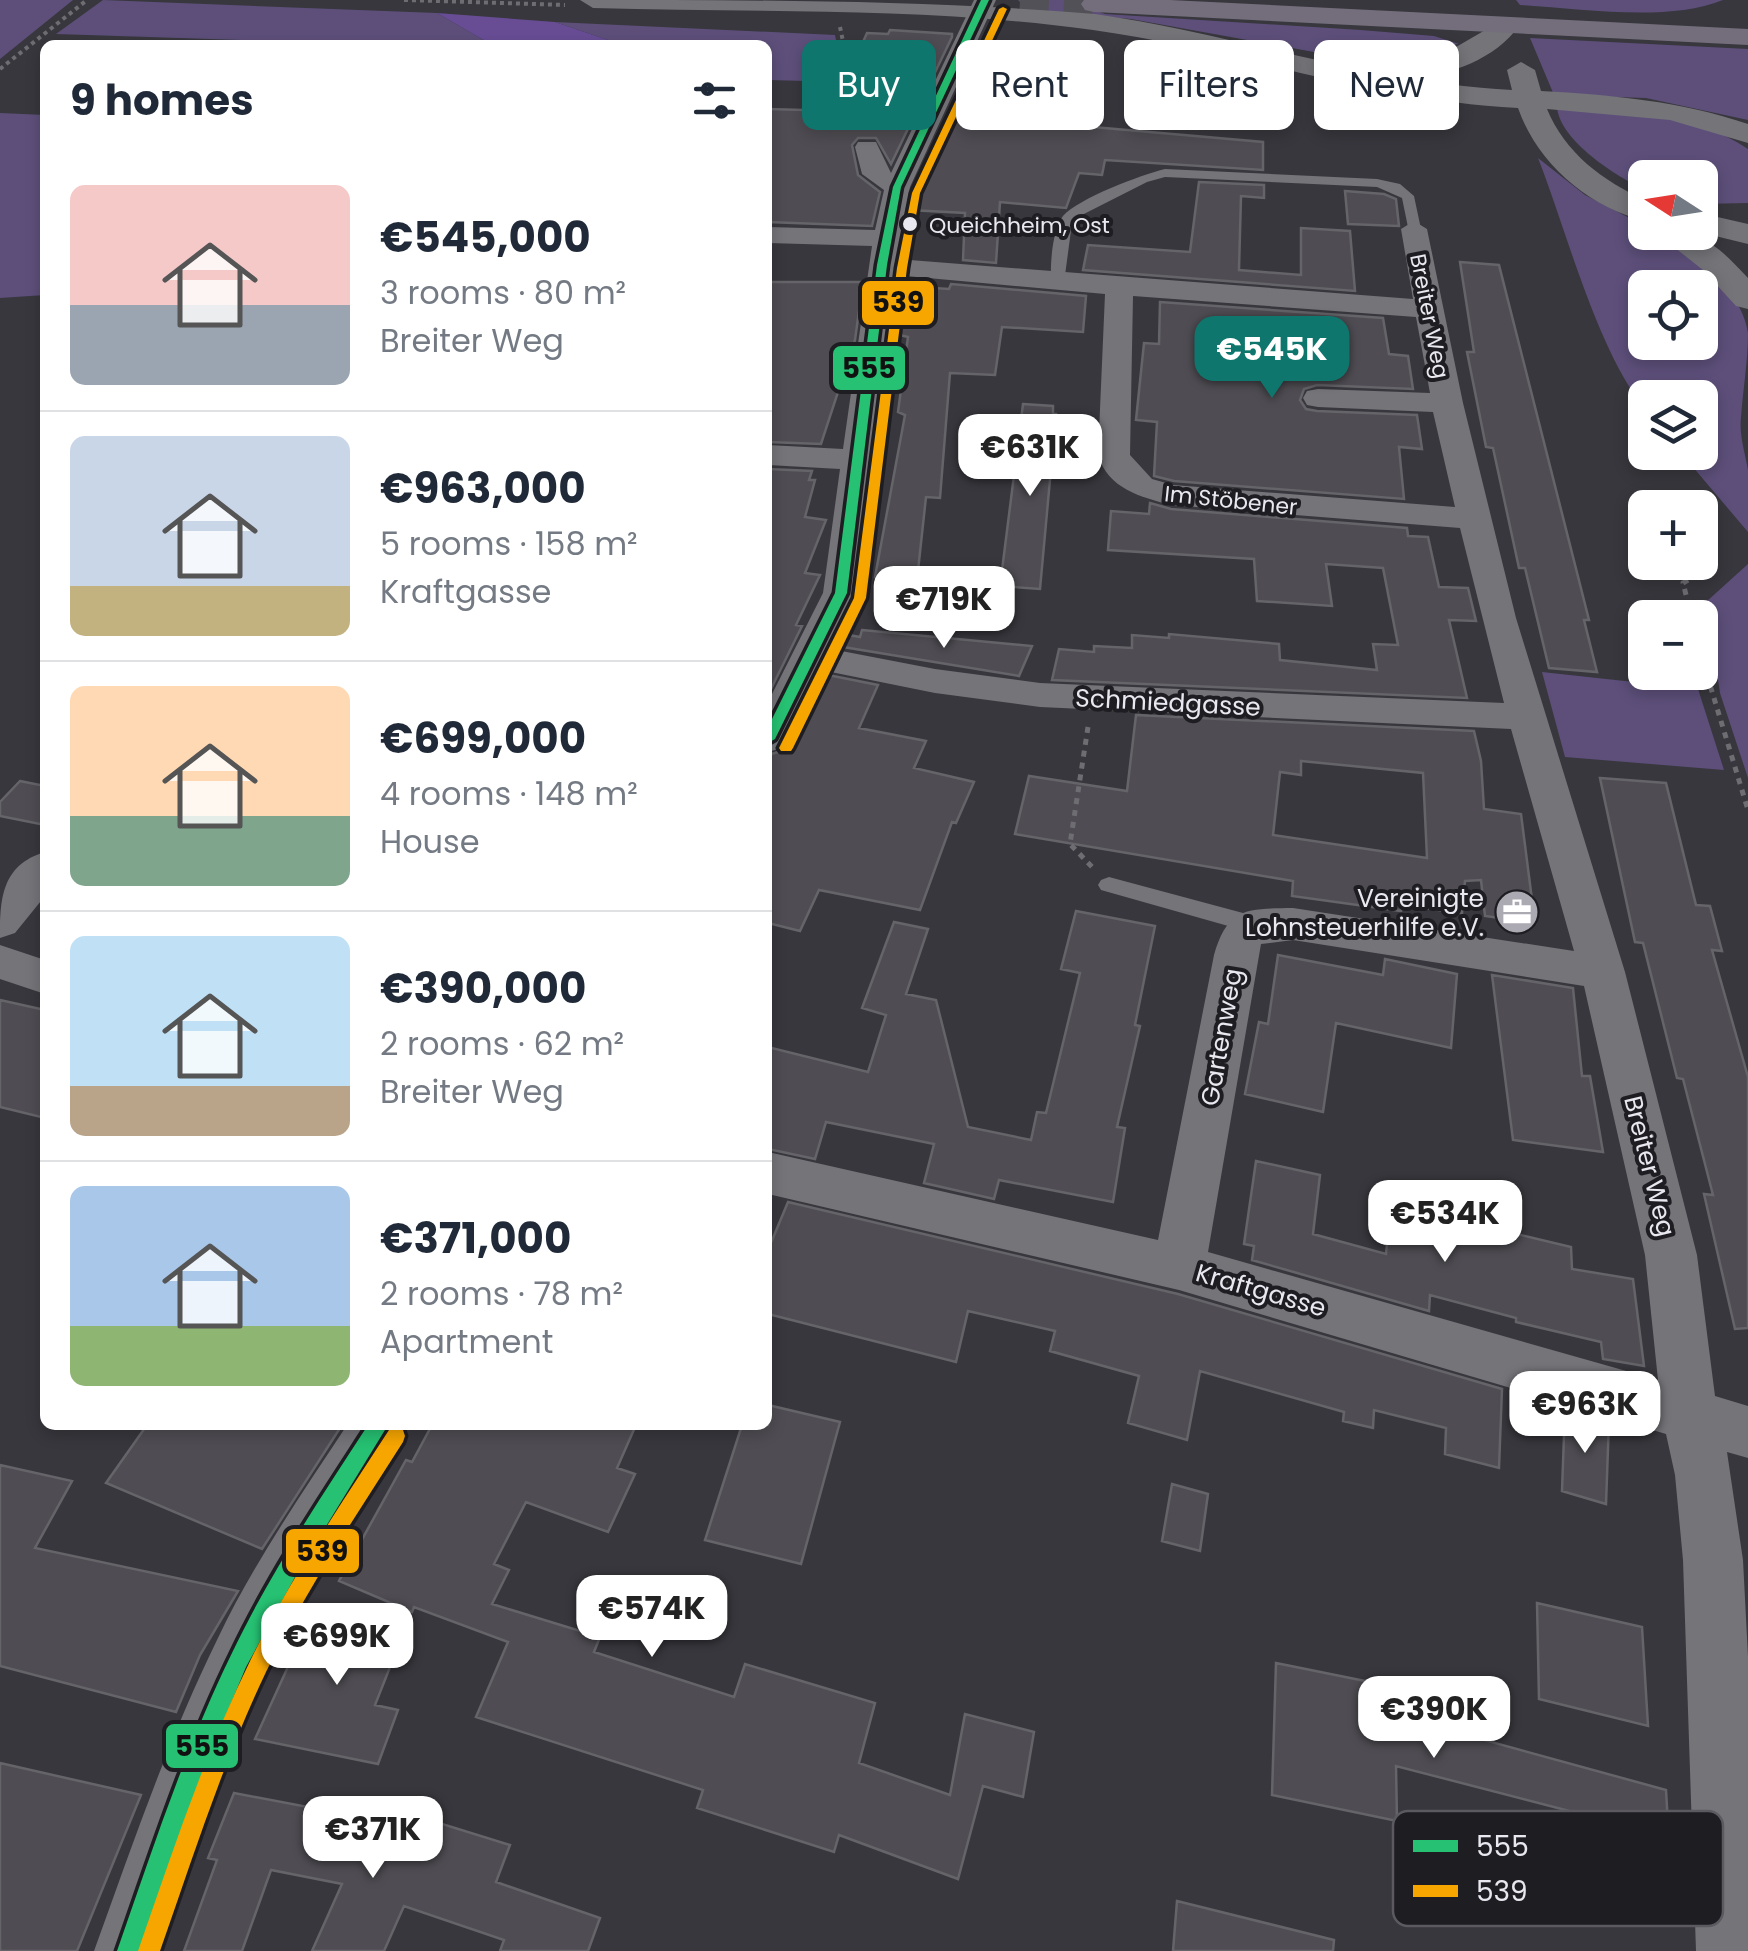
<!DOCTYPE html>
<html lang="en">
<head>
<meta charset="utf-8">
<style>
  body { margin:0; font-family:Poppins,sans-serif; background:#f6f6f7; color:#1f2937; height:100vh; display:flex; flex-direction:column; font-size:38px; white-space:nowrap }
  * { box-sizing:border-box; margin:0 }
  p { font-size:32px; color:#747a83 }
  .icon { flex:none; width:55px; height:55px; fill:none; stroke:currentColor; stroke-width:2; stroke-linecap:round; stroke-linejoin:round }
  .map { position:relative; flex:1; overflow:hidden }
  .side { position:absolute; left:40px; top:40px; width:732px; height:1390px; display:flex; flex-direction:column; background:#fff; border-radius:15px; box-shadow:0 5px 15px #0003 }
  .side>* { flex:none }
  .top-card { position:absolute; left:802px; top:40px; width:795px; height:90px; display:flex; gap:20px }
  .needle { width:65px; rotate:282deg }
  .buttons { position:absolute; left:1628px; top:160px; display:grid; gap:20px }
  .buttons a { display:grid; place-items:center; width:90px; height:90px; border-radius:15px; background:#fff; box-shadow:0 5px 15px #0003; font-size:50px }
  .price { position:absolute; translate:-50% -85px; padding:0 22px; border-radius:20px; background:#fff; color:#222; font-size:32px; line-height:65px; filter:drop-shadow(0 2px 5px #0008) }
  .price::after { content:''; position:absolute; left:50%; top:60px; width:30px; height:22px; margin-left:-15px; background:inherit; clip-path:polygon(0 0,100% 0,50% 100%) }
  .price.current { background:#0f766e; color:#fff }
  ul { padding:0; list-style:none }
  li { display:flex; align-items:center; gap:30px; height:250px; padding:0 30px }
  li+li { border-top:2px solid #e0e1e3 }
  li span { display:grid; place-items:center; flex:none; width:280px; height:200px; border-radius:15px; color:#555 }
  li>.icon { margin-inline-start:auto }
  span .icon { width:120px; height:120px; fill:#fffc; stroke-width:1 }
  li b { font-size:42px }
  h2 { display:flex; justify-content:space-between; align-items:center; height:120px; padding:0 30px; font-size:42px }
  .tag { padding:0 35px; border-radius:15px; background:#fff; box-shadow:0 5px 15px #0003; font-size:35px; line-height:90px }
  .tag.current { background:#0f766e; color:#fff }
  .map>svg:first-child { display:block }
  .green { fill:#5d4f7a; fill-rule:evenodd }
  .forest { fill:#684d95 }
  .building { fill:#4f4d53; stroke:#656469; stroke-width:2.5; fill-rule:evenodd }
  .lines { fill:none; stroke-linecap:round; stroke-linejoin:round }
  .highway-tunnel { stroke:#535158; stroke-width:29; stroke-dasharray:29 15; stroke-linecap:butt }
  .path-far1 { stroke:#6e6d72; stroke-width:4; stroke-dasharray:4 4; stroke-linecap:butt }
  .path { stroke:#6e6d72; stroke-width:5; stroke-dasharray:6 6; stroke-linecap:butt }
  .lane { fill:#757479; fill-rule:evenodd }
  .street { fill:#757479; fill-rule:evenodd }
  .secondary { fill:#757479; fill-rule:evenodd }
  .highway { fill:#746e7c; fill-rule:evenodd }
  .bus-1-casing { stroke:#1e1d22; stroke-width:7 }
  .bus-2-casing { stroke:#1e1d22; stroke-width:7 }
  .bus-1 { fill:#26c172; fill-rule:evenodd }
  .bus-2 { fill:#f7a600; fill-rule:evenodd }
  .bus-dot { fill:#e9e7ef; stroke:#1e1d22; stroke-width:4 }
  .labels { text-anchor:middle; stroke-width:8; stroke-linejoin:round; paint-order:stroke }
  .bus-label { font-size:22px; fill:#e9e7ef; stroke:#1e1d22; text-anchor:start }
  .far-street-label { font-size:22px; fill:#e9e7ef; stroke:#1e1d22 }
  .street-label { font-size:25px; fill:#e9e7ef; stroke:#1e1d22 }
  .poi-label { font-size:25px; fill:#e9e7ef; stroke:#1e1d22; text-anchor:end }
  .key { fill:#1e1d22; stroke:#5b5a60; stroke-width:2.5 }
  .key-label { font-size:28px; fill:#e9e7ef }
  .line-badge { stroke:#1e1d22; stroke-width:4 }
  .pale-badge-label { font-size:28px; text-anchor:middle; font-weight:bold; fill:#111 }
</style>
</head>
<body>
<div class="map">
<svg width="1748" height="1951" viewBox="0 0 1748 1951">
  <rect width="100%" height="100%" fill="#38373d"/>
  <!-- green -->
  <path class="green" d="M 0,0 L 73,0 L 0,59 Z
    M 103,0 L 437,13 L 492,45 L 272,45 L 275,41 L 56,34 Z
    M 1018,0 L 1080,0 L 1078,4 L 1105,14 L 1361,30 L 1434,36 L 1459,44 L 1336,56 L 1131,19 L 1020,9 L 1021,3 Z
    M 1516,0 L 1723,0 C 1666,23 1580,8 1520,5 Z
    M 555,22 L 835,35 L 844,82 L 768,80 L 768,45 L 608,40 Z
    M 1530,38 L 1748,49 L 1748,120 L 1646,98 L 1554,95 Z
    M 1557,107 C 1619,114 1694,112 1748,149 L 1748,203 L 1700,204 L 1700,178 L 1645,178 L 1645,190 C 1616,176 1560,141 1557,107 Z
    M 0,113 L 45,115 L 45,295 L 0,298 Z
    M 1538,158 L 1585,195 L 1645,226 L 1645,232 L 1657,233 C 1691,257 1741,286 1748,333 C 1748,361 1743,389 1741,417 C 1739,436 1745,452 1748,470 C 1748,490 1748,512 1748,532 L 1681,453 L 1700,452 L 1700,398 L 1645,398 L 1645,409 C 1597,350 1567,232 1538,158 ZM 1645,288 L 1700,288 L 1700,342 L 1645,342 Z
    M 1748,564 L 1748,778 L 1720,693 L 1706,602 Z
    M 1542,672 L 1698,689 L 1724,770 L 1565,757 Z"/>
  <!-- forest -->
  <path class="forest" d="M 437,13 L 555,22 L 608,40 L 694,45 L 492,45 Z"/>
  <!-- building -->
  <path class="building" d="M 890,30 L 952,34 L 952,37 L 891,164 L 876,138 L 858,138 L 852,145 L 858,175 L 880,192 L 872,226 L 768,222 L 768,109 L 804,110 L 807,99 L 837,100 L 867,33 L 888,34 Z
    M 982,40 L 1026,43 L 1019,62 L 1033,63 L 1014,120 L 1263,142 L 1263,170 L 1105,160 L 1102,175 L 1079,173 L 1066,208 L 1000,202 L 996,263 L 963,260 L 965,213 L 910,210 L 914,188 Z
    M 1199,182 L 1264,185 L 1264,198 L 1241,196 L 1239,270 L 1301,275 L 1301,228 L 1350,231 L 1355,291 L 1083,270 L 1088,245 L 1190,252 Z
    M 1345,191 L 1384,194 L 1396,199 L 1399,226 L 1348,224 Z
    M 1460,262 L 1499,265 L 1589,620 L 1584,620 L 1597,672 L 1549,668 L 1525,568 L 1519,568 L 1493,448 L 1486,447 L 1467,352 L 1474,352 Z
    M 768,282 L 863,282 L 855,340 L 821,444 L 768,442 Z
    M 951,284 L 1086,296 L 1083,332 L 1002,327 L 995,375 L 950,373 L 940,498 L 926,497 L 917,580 L 875,577 L 905,415 L 898,412 L 908,337 L 896,334 L 903,286 L 949,289 Z
    M 1160,302 L 1383,318 L 1389,354 L 1408,356 L 1413,389 L 1317,385 L 1304,389 L 1300,400 L 1306,409 L 1317,411 L 1417,415 L 1422,449 L 1399,447 L 1404,499 L 1174,481 L 1154,476 L 1157,422 L 1136,420 L 1144,343 L 1159,344 Z
    M 1023,404 L 1053,406 L 1053,414 L 1056,414 L 1040,589 L 1000,586 Z
    M 768,469 L 812,471 L 809,480 L 815,480 L 805,517 L 826,520 L 805,573 L 820,575 L 796,625 L 802,626 L 768,695 Z
    M 1150,503 L 1171,509 L 1407,528 L 1408,536 L 1428,537 L 1439,587 L 1468,588 L 1476,621 L 1449,620 L 1467,698 L 1052,680 L 1059,649 L 1094,652 L 1094,646 L 1132,648 L 1132,635 L 1169,638 L 1169,634 L 1279,644 L 1280,660 L 1377,670 L 1373,644 L 1398,645 L 1383,568 L 1326,564 L 1332,606 L 1257,601 L 1254,559 L 1108,550 L 1111,511 L 1149,514 Z
    M 862,630 L 1032,646 L 1019,676 L 837,646 L 843,634 L 860,637 Z
    M 823,674 L 878,685 L 859,728 L 926,741 L 914,768 L 974,782 L 956,823 L 952,822 L 920,910 L 819,890 L 800,931 L 768,923 L 768,755 L 785,750 Z
    M 1136,715 L 1474,731 L 1481,761 L 1484,809 L 1521,814 L 1535,923 L 1485,916 L 1481,880 L 1465,881 L 1462,913 L 1401,905 L 1401,911 L 1292,896 L 1293,881 L 1015,834 L 1029,776 L 1127,791 ZM 1301,761 L 1423,773 L 1427,858 L 1273,835 L 1280,772 L 1301,775 Z
    M 1600,778 L 1666,783 L 1696,905 L 1710,906 L 1722,951 L 1712,950 L 1748,1077 L 1748,1328 L 1735,1329 L 1704,1194 L 1713,1195 L 1683,1079 L 1677,1078 L 1643,943 L 1635,942 Z
    M 20,781 L 45,786 L 45,825 L 0,816 L 0,802 Z
    M 1076,911 L 1155,926 L 1135,1025 L 1140,1026 L 1117,1127 L 1125,1128 L 1113,1202 L 999,1180 L 994,1199 L 924,1183 L 934,1144 L 826,1122 L 815,1159 L 768,1149 L 768,1047 L 868,1072 L 886,1015 L 862,1008 L 894,922 L 928,929 L 906,994 L 936,1000 L 968,1127 L 1031,1140 L 1037,1112 L 1046,1113 L 1080,973 L 1061,969 Z
    M 1278,955 L 1383,975 L 1385,959 L 1457,974 L 1451,1048 L 1336,1023 L 1323,1112 L 1245,1094 L 1259,1022 L 1268,1024 Z
    M 1492,975 L 1573,988 L 1582,1076 L 1590,1076 L 1603,1152 L 1513,1140 Z
    M 0,1000 L 45,1010 L 45,1118 L 0,1107 Z
    M 1256,1161 L 1320,1175 L 1313,1234 L 1386,1254 L 1391,1204 L 1571,1247 L 1572,1269 L 1633,1279 L 1644,1366 L 1603,1359 L 1601,1342 L 1516,1322 L 1516,1318 L 1430,1295 L 1429,1311 L 1252,1260 L 1254,1246 L 1244,1244 Z
    M 788,1202 L 1178,1294 L 1502,1389 L 1499,1468 L 1445,1454 L 1446,1428 L 1374,1410 L 1373,1428 L 1343,1421 L 1344,1412 L 1200,1371 L 1187,1440 L 1128,1423 L 1139,1376 L 1050,1351 L 1055,1331 L 968,1311 L 956,1362 L 768,1314 L 768,1250 Z
    M 768,1405 L 840,1422 L 801,1564 L 705,1540 L 742,1425 L 768,1425 Z
    M 1565,1408 L 1609,1421 L 1606,1504 L 1562,1491 Z
    M 147,1425 L 342,1425 L 262,1549 L 106,1483 Z
    M 432,1425 L 636,1425 L 617,1468 L 635,1474 L 608,1532 L 526,1502 L 494,1564 L 509,1570 L 492,1604 L 600,1637 L 594,1652 L 734,1697 L 745,1664 L 875,1703 L 859,1763 L 950,1795 L 965,1714 L 1034,1732 L 1023,1797 L 983,1786 L 958,1879 L 839,1835 L 834,1852 L 697,1808 L 703,1790 L 476,1717 L 508,1642 L 414,1607 L 412,1612 L 339,1581 L 406,1460 L 412,1462 Z
    M 0,1465 L 72,1481 L 35,1548 L 238,1591 L 200,1655 L 176,1712 L 0,1666 Z
    M 1172,1484 L 1208,1494 L 1200,1551 L 1162,1541 Z
    M 1537,1603 L 1642,1627 L 1648,1726 L 1539,1699 Z
    M 323,1608 L 407,1624 L 375,1705 L 398,1710 L 378,1764 L 255,1739 L 308,1623 L 314,1624 Z
    M 1276,1663 L 1395,1687 L 1395,1697 L 1449,1711 L 1444,1729 L 1666,1790 L 1670,1859 L 1577,1832 L 1577,1813 L 1396,1766 L 1397,1821 L 1272,1795 Z
    M 0,1763 L 141,1795 L 77,1951 L 0,1951 Z
    M 234,1793 L 418,1828 L 420,1817 L 510,1845 L 496,1882 L 600,1918 L 588,1951 L 500,1951 L 504,1940 L 404,1906 L 384,1951 L 312,1951 L 342,1884 L 271,1870 L 242,1951 L 184,1951 L 217,1860 L 208,1858 Z
    M 1177,1901 L 1334,1940 L 1333,1951 L 1173,1951 Z"/>
  <g class="lines">
    <!-- highway-tunnel -->
    <path class="highway-tunnel" d="M 1020,0 L 1094,4"/>
    <!-- path-far1 -->
    <path class="path-far1" d="M 404,0 L 565,5
      M 840,27 L 861,127
      M 0,69 L 87,0"/>
    <!-- path -->
    <path class="path" d="M 1692,618 L 1683,583 L 1702,572
      M 1700,652 L 1748,810
      M 1088,727 L 1070,844 L 1094,869"/>
    <!-- lane -->
    <path class="lane" d="M 1165,169 L 1377,179 L 1400,184 L 1414,196 L 1421,229 L 1409,232 L 1402,198 L 1377,187 L 1165,177 L 1147,182 L 1076,218 L 1072,223 L 1064,283 L 1052,286 C 1049,271 1052,229 1063,216 C 1079,198 1141,175 1165,169 Z
      M 1109,877 L 1243,913 L 1261,919 L 1264,925 L 1253,933 L 1101,890 L 1098,885 L 1101,880 Z"/>
    <!-- street -->
    <path class="street" d="M 974,0 L 996,0 L 910,187 L 897,259 L 1413,299 L 1401,229 L 1414,221 L 1427,229 L 1463,403 L 1516,618 L 1625,972 L 1697,1255 L 1715,1396 L 1748,1406 L 1748,1458 L 1727,1452 L 1743,1560 L 1748,1657 L 1748,1951 L 1696,1951 L 1683,1560 L 1675,1475 L 1666,1434 L 1179,1290 L 768,1194 L 768,1152 L 1158,1240 L 1214,955 C 1228,906 1248,909 1293,908 L 1574,951 L 1511,729 L 1040,707 L 935,693 L 821,670 L 782,748 L 768,752 L 768,702 L 823,593 L 840,469 L 768,465 L 768,445 L 843,449 L 872,246 L 768,243 L 768,227 L 875,230 L 884,190 L 862,174 L 855,147 L 858,142 L 876,142 L 891,173 ZM 895,275 L 1105,294 L 1098,455 C 1108,489 1141,497 1171,505 L 1460,528 L 1504,703 L 1040,683 L 935,669 L 831,649 L 859,593 ZM 1133,296 L 1416,317 L 1430,393 L 1318,389 L 1307,391 L 1303,398 L 1307,405 L 1318,407 L 1433,412 L 1455,507 L 1173,485 L 1152,479 L 1130,455 ZM 1293,940 L 1584,986 L 1645,1255 L 1658,1380 L 1208,1252 L 1261,944 Z
      M 45,852 L 45,896 L 15,933 L 0,938 C 0,900 1,865 45,852 Z
      M 0,945 L 45,960 L 45,994 L 0,979 Z
      M 347,1425 L 407,1425 C 374,1501 315,1574 276,1650 C 227,1746 197,1850 162,1951 L 94,1951 C 132,1846 168,1740 217,1640 C 253,1564 301,1495 347,1425 Z"/>
    <!-- secondary -->
    <path class="secondary" d="M 580,0 C 751,0 925,0 1095,14 C 1236,34 1370,83 1512,90 L 1507,70 L 1521,62 L 1535,70 L 1541,91 C 1612,95 1681,101 1748,124 L 1748,143 L 1670,120 L 1547,109 C 1565,153 1603,181 1645,200 L 1645,221 C 1588,207 1537,163 1518,108 C 1372,101 1237,50 1093,30 C 928,7 759,13 593,8 Z
      M 1506,18 L 1515,20 L 1519,26 C 1491,65 1428,85 1382,74 L 1378,68 L 1392,60 L 1444,54 Z
      M 1700,213 L 1748,224 L 1748,244 L 1699,232 Z
      M 1655,232 C 1704,232 1715,243 1748,278 L 1748,309 L 1736,306 L 1703,270 Z"/>
    <!-- highway -->
    <path class="highway" d="M 1084,0 L 1170,0 L 1748,29 L 1748,45 L 1094,12 L 1085,10 L 1081,4 Z"/>
    <defs>
      <path id="bus-1" d="M 981,0 L 989,0 L 901,187 L 887,265 L 847,593 L 775,739 L 768,743 L 768,727 L 835,593 L 877,265 L 893,187 Z
        M 368,1425 L 388,1425 L 295,1577 L 246,1667 L 204,1768 L 139,1951 L 117,1951 C 152,1851 185,1749 232,1653 C 270,1573 320,1499 368,1425 Z"/>
      <path id="bus-2" d="M 1003,7 L 1007,9 L 920,193 L 907,268 L 866,598 L 793,748 L 791,751 L 781,751 L 779,748 L 854,598 L 897,268 L 912,193 L 999,9 Z
        M 396,1427 L 403,1430 L 405,1436 L 403,1442 C 355,1517 305,1592 266,1672 C 223,1762 193,1857 160,1951 L 138,1951 C 172,1853 205,1753 251,1659 C 290,1579 341,1504 389,1430 Z"/>
    </defs>
    <!-- bus-1 casing -->
    <use href="#bus-1" class="bus-1-casing"/>
    <!-- bus-2 casing -->
    <use href="#bus-2" class="bus-2-casing"/>
    <!-- bus-1 -->
    <use href="#bus-1" class="bus-1"/>
    <!-- bus-2 -->
    <use href="#bus-2" class="bus-2"/>
  </g>
  <!-- icons -->
  <defs>
    <symbol id="office-disc" viewBox="-11 -11 22 22"><circle r="9.5" fill="#aba9b1" stroke="#1e1d22"/><path d="M-6-3h4V-5.5h4V-3h4V5H-6ZM-1-4.5V-3h2v-1.5ZM-6 0V1H6V0Z" fill="#fff"/></symbol>
  </defs>
  <g fill-rule="evenodd">
    <use href="#office-disc" x="1492" y="887" width="50" height="50"/>
  </g>
  <!-- markers -->
  <circle class="bus-dot" cx="910" cy="224" r="9"/>
  <g class="labels">
    <!-- bus labels -->
    <g class="bus-label">
      <text x="929" y="233">Queichheim, Ost</text>
    </g>
    <!-- far-street labels -->
    <g class="far-street-label">
      <text transform="translate(1430 316) rotate(79)" y="8">Breiter Weg</text>
      <text transform="translate(1231 500) rotate(6)" y="8">Im Stöbener</text>
    </g>
    <!-- street labels -->
    <g class="street-label">
      <text transform="translate(1168 702) rotate(3)" y="9">Schmiedgasse</text>
      <text transform="translate(1221 1037) rotate(-80)" y="9">Gartenweg</text>
      <text transform="translate(1650 1166) rotate(76)" y="9">Breiter Weg</text>
      <text transform="translate(1261 1290) rotate(16)" y="9">Kraftgasse</text>
    </g>
    <!-- poi labels -->
    <g class="poi-label">
      <text x="1484" y="907">Vereinigte<tspan x="1484" dy="29">Lohnsteuerhilfe e.V.</tspan></text>
    </g>
  </g>
  <!-- legend -->
  <rect x="1393" y="1811" width="330" height="115" rx="15" class="key"/>
  <rect x="1413" y="1840" width="45" height="12" fill="#26c172"/>
  <rect x="1413" y="1885" width="45" height="12" fill="#f7a600"/>
  <g class="key-label">
    <text x="1476" y="1856">555</text>
    <text x="1476" y="1901">539</text>
  </g>
  <g class="line-badge">
    <rect x="860" y="279" width="76" height="48" rx="10" fill="#f7a600"/>
    <rect x="831" y="344" width="76" height="48" rx="10" fill="#26c172"/>
    <rect x="284" y="1527" width="77" height="48" rx="10" fill="#f7a600"/>
    <rect x="164" y="1722" width="76" height="48" rx="10" fill="#26c172"/>
  </g>
  <g class="pale-badge-label">
    <text x="898" y="312">539</text>
    <text x="869" y="378">555</text>
    <text x="322" y="1561">539</text>
    <text x="202" y="1756">555</text>
  </g>
</svg>
<div class="buttons">
<a><svg class="needle" viewBox="-14 -14 28 28"><path d="M0-13l5 13h-10z" fill="#e53935"/><path d="M0 13l5-13h-10z" fill="#747a83"/></svg></a>
<a><svg class="icon" aria-label="locate" viewBox="0 0 24 24"><circle cx="12" cy="12" r="6"/><path d="M12 2v4M12 18v4M2 12h4M18 12h4"/></svg></a>
<a><svg class="icon" aria-label="layers" viewBox="0 0 24 24"><path d="M12 4l9 5-9 5-9-5zM3 14l9 5 9-5"/></svg></a>
<a>+</a>
<a>−</a>
</div>
<b class="price current" style="left:1272px;top:401px">€545K</b>
<b class="price" style="left:1030px;top:499px">€631K</b>
<b class="price" style="left:944px;top:651px">€719K</b>
<b class="price" style="left:1445px;top:1265px">€534K</b>
<b class="price" style="left:1585px;top:1456px">€963K</b>
<b class="price" style="left:652px;top:1660px">€574K</b>
<b class="price" style="left:337px;top:1688px">€699K</b>
<b class="price" style="left:1434px;top:1761px">€390K</b>
<b class="price" style="left:373px;top:1881px">€371K</b>
<div class="top-card">
<a class="tag current">Buy</a>
<a class="tag">Rent</a>
<a class="tag">Filters</a>
<a class="tag">New</a>
</div>
<section class="side">
<h2>9 homes<svg class="icon" aria-label="filters" viewBox="0 0 24 24"><path d="M4 7h16M4 17h16"/><circle cx="9" cy="7" r="2"/><circle cx="15" cy="17" r="2"/></svg></h2>
<ul>
<li><span style="background:linear-gradient(#f6c9c9 60%,#9aa5b1 0)"><svg class="icon" aria-label="home" viewBox="0 0 24 24"><path d="M3 11l9-7 9 7M6 9v11h12V9"/></svg></span><div><b>€545,000</b><p>3 rooms · 80 m²</p><p>Breiter Weg</p></div></li>
<li><span style="background:linear-gradient(#c9d6e8 75%,#c2b280 0)"><svg class="icon" aria-label="home" viewBox="0 0 24 24"><path d="M3 11l9-7 9 7M6 9v11h12V9"/></svg></span><div><b>€963,000</b><p>5 rooms · 158 m²</p><p>Kraftgasse</p></div></li>
<li><span style="background:linear-gradient(#ffd9b3 65%,#7fa58c 0)"><svg class="icon" aria-label="home" viewBox="0 0 24 24"><path d="M3 11l9-7 9 7M6 9v11h12V9"/></svg></span><div><b>€699,000</b><p>4 rooms · 148 m²</p><p>House</p></div></li>
<li><span style="background:linear-gradient(#bfe0f5 75%,#b9a48a 0)"><svg class="icon" aria-label="home" viewBox="0 0 24 24"><path d="M3 11l9-7 9 7M6 9v11h12V9"/></svg></span><div><b>€390,000</b><p>2 rooms · 62 m²</p><p>Breiter Weg</p></div></li>
<li><span style="background:linear-gradient(#a9c7e8 70%,#8fb573 0)"><svg class="icon" aria-label="home" viewBox="0 0 24 24"><path d="M3 11l9-7 9 7M6 9v11h12V9"/></svg></span><div><b>€371,000</b><p>2 rooms · 78 m²</p><p>Apartment</p></div></li>
</ul>
</section>
</div>
</body>
</html>
